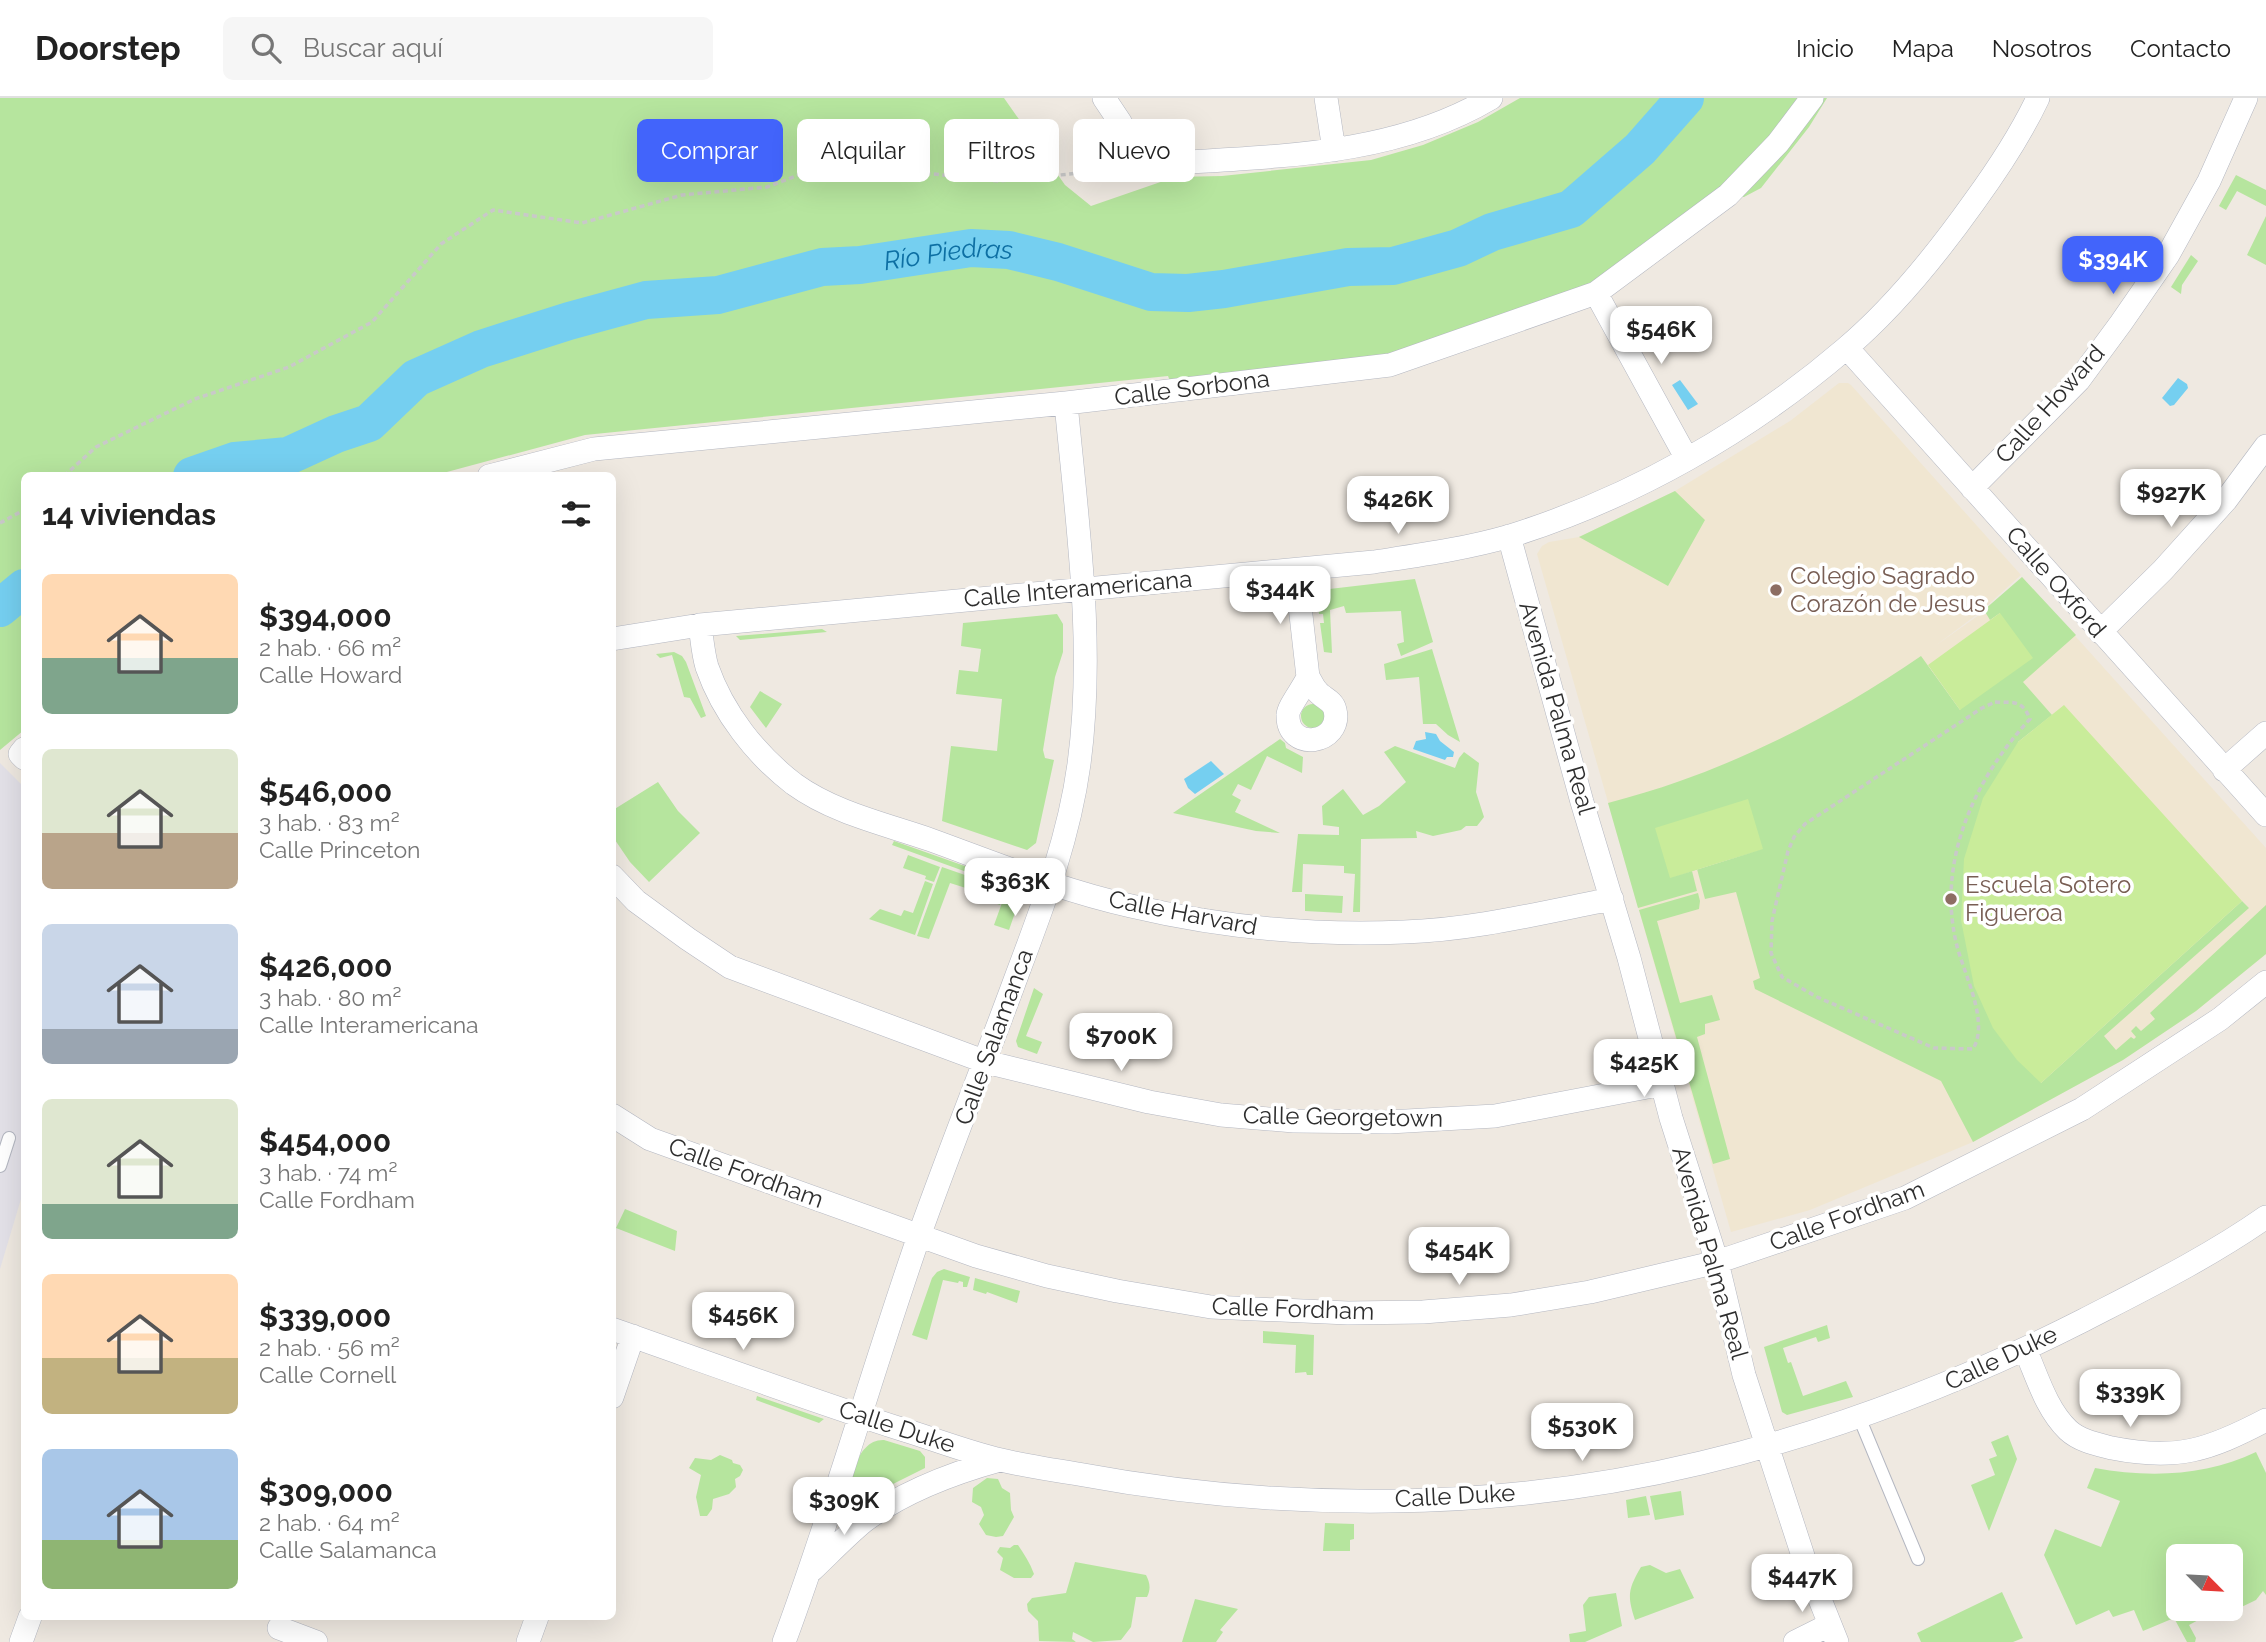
<!DOCTYPE html>
<html lang="es">
<head>
<meta charset="utf-8">
<style>
  body { margin:0; font-family:Raleway,sans-serif; background:#f6f6f6; color:#222; height:100vh; display:flex; flex-direction:column; font-size:26px; white-space:nowrap }
  * { box-sizing:border-box; margin:0 }
  p { font-size:23px; color:#767676 }
  .icon { flex:none; width:38px; height:38px; fill:none; stroke:currentColor; stroke-width:2; stroke-linecap:round; stroke-linejoin:round }
  .map { position:relative; flex:1; overflow:hidden }
  .drawer { position:absolute; left:21px; top:374px; width:595px; height:1148px; display:flex; flex-direction:column; background:#fff; border-radius:10px; box-shadow:0 7px 28px #0002 }
  .drawer>* { flex:none }
  .hud { position:absolute; left:637px; top:21px; width:665px; height:63px; display:flex; gap:14px }
  .needle { width:46px; rotate:114deg }
  .buttons { position:absolute; left:2166px; top:1446px; display:grid; gap:14px }
  .buttons a { display:grid; place-items:center; width:77px; height:77px; border-radius:10px; background:#fff; box-shadow:0 7px 28px #0002; font-size:35px }
  .price { position:absolute; translate:-50% -60px; padding:0 16px; border-radius:14px; background:#fff; color:#222; font-size:23px; line-height:46px; filter:drop-shadow(0 2px 4px #0008) }
  .price::after { content:''; position:absolute; left:50%; top:42px; width:21px; height:16px; margin-left:-10px; background:inherit; clip-path:polygon(0 0,100% 0,50% 100%) }
  .price.active { background:#4264fb; color:#fff }
  ul { padding:0; list-style:none }
  li { display:flex; align-items:center; gap:21px; height:175px; padding:0 21px }
  li span { display:grid; place-items:center; flex:none; width:196px; height:140px; border-radius:10px; color:#555 }
  li>.icon { margin-inline-start:auto }
  span .icon { width:84px; height:84px; fill:#fffc; stroke-width:1 }
  li b { font-size:30px }
  h2 { display:flex; justify-content:space-between; align-items:center; height:84px; padding:0 21px; font-size:30px }
  .chip { padding:0 24px; border-radius:10px; background:#fff; box-shadow:0 7px 28px #0002; font-size:24px; line-height:63px }
  .chip.active { background:#4264fb; color:#fff }
  header { display:flex; align-items:center; gap:42px; box-sizing:border-box; height:98px; padding:0 35px; background:#fff; border-bottom:2px solid #e0e0e0 }
  header strong { font-size:33px }
  nav { display:flex; gap:38px; margin-inline-start:auto; font-size:24px }
  .search { width:490px; height:63px; background:#f6f6f6; display:flex; align-items:center; gap:18px; box-sizing:border-box; padding:0 24px; border-radius:10px; color:#767676; font-size:26px }
  .map>svg:first-child { display:block }
  .industrial { fill:#e3e1e8 }
  .education { fill:#f0e6d1 }
  .green { fill:#b6e59e; fill-rule:evenodd }
  .pitch { fill:#c9ec9a }
  .water { fill:#75cff0 }
  .lines { fill:none; stroke-linecap:round; stroke-linejoin:round }
  .river { stroke:#75cff0; stroke-width:38 }
  .lane-casing { stroke:#b4b7c1; stroke-width:14 }
  .street-casing { stroke:#b4b7c1; stroke-width:24 }
  .path { stroke:#c9c9c9; stroke-width:3.5; stroke-dasharray:5 3.5; stroke-linecap:butt }
  .lane { stroke:#fff; stroke-width:12 }
  .street { stroke:#fff; stroke-width:23 }
  .education-dot { fill:#8d6e63; stroke:#fff; stroke-width:2.5 }
  .labels { text-anchor:middle; stroke-width:7; stroke-linejoin:round; paint-order:stroke }
  .street-label { font-size:24px; fill:#2e2e2e; stroke:#fff }
  .education-label { font-size:24px; fill:#785e54; stroke:#fff; text-anchor:start }
  .water-label { font-size:26px; font-style:italic; fill:#0d6fa3; stroke:#fff }
</style>
</head>
<body>
<header>
<strong>Doorstep</strong>
<div class="search"><svg class="icon" aria-label="search" viewBox="0 0 24 24"><circle cx="10" cy="10" r="6"/><path d="M15 15l6 6"/></svg>Buscar aquí</div>
<nav><a>Inicio</a><a>Mapa</a><a>Nosotros</a><a>Contacto</a></nav>
</header>
<div class="map">
<svg width="2266" height="1544" viewBox="0 0 2266 1544">
  <rect width="100%" height="100%" fill="#efe9e1"/>
  <!-- industrial -->
  <path class="industrial" d="M 0,665 L 24,689 L 24,1091 L 0,1171 Z"/>
  <!-- education -->
  <path class="education" d="M 1839,285 L 1848,285 L 1851,287 L 2021,477 L 1979,515 L 1935,548 L 1979,517 L 2022,479 L 2266,750 L 2266,856 L 2196,913 L 2123,962 L 1973,1044 L 1810,1112 L 1731,1134 L 1537,456 L 1542,448 L 1549,444 L 1579,439 L 1675,393 L 1790,323 Z"/>
  <!-- green -->
  <path class="green" d="M 0,0 L 1004,0 L 1065,87 L 1091,108 L 1175,79 L 1222,78 L 1371,62 L 1423,47 L 1478,24 L 1520,0 L 1827,0 L 1809,29 L 1761,90 L 1744,99 L 1731,99 L 1611,179 L 1414,253 L 1170,283 L 1168,278 L 585,337 L 432,378 L 24,378 L 24,632 L 0,652 Z
    M 2236,77 L 2266,92 L 2266,108 L 2237,93 L 2226,112 L 2219,108 Z
    M 2266,118 L 2266,167 L 2247,157 Z
    M 2191,157 L 2198,163 L 2182,187 L 2181,196 L 2171,189 Z
    M 1675,393 L 1705,422 L 1668,488 L 1579,439 Z
    M 2022,479 L 2076,537 L 2023,584 L 2052,617 L 2018,644 L 2041,985 L 2242,803 L 2249,810 L 2104,938 L 2116,952 L 2131,939 L 2134,941 L 2136,939 L 2131,933 L 2136,928 L 2141,933 L 2155,921 L 2150,915 L 2266,807 L 2266,856 L 2196,913 L 2123,962 L 1973,1044 L 1941,983 L 1755,891 L 1753,883 L 1760,880 L 1736,794 L 1705,801 L 1697,771 L 1763,751 L 1670,780 L 1692,773 L 1697,793 L 1638,810 L 1608,705 C 1632,698 1656,692 1680,683 C 1765,653 1847,609 1921,558 L 1960,612 L 2000,515 L 1990,522 L 1984,512 Z
    M 1415,481 L 1433,544 L 1401,558 L 1397,546 L 1404,544 L 1401,513 L 1346,515 L 1344,508 L 1330,512 L 1332,555 L 1324,554 L 1320,525 L 1324,525 L 1323,516 L 1319,516 L 1317,499 L 1321,492 Z
    M 1057,516 L 1063,526 L 1063,554 L 1055,579 L 1043,652 L 1045,660 L 1054,662 L 1036,745 L 1027,752 L 942,723 L 951,648 L 997,653 L 1002,601 L 956,596 L 959,572 L 978,574 L 981,551 L 961,548 L 963,525 Z
    M 822,531 L 827,534 L 740,542 L 736,538 Z
    M 1432,551 L 1460,644 L 1448,637 L 1436,626 L 1423,626 L 1419,579 L 1386,582 L 1384,566 Z
    M 674,554 L 682,558 L 686,564 L 706,618 L 701,620 L 690,600 L 684,599 L 672,557 L 660,560 L 656,556 Z
    M 760,593 L 782,606 L 766,630 L 750,609 Z
    M1301 618a12 12 0 1 1 24 0a12 12 0 1 1-24 0Z
    M 1280,641 L 1285,645 L 1286,650 L 1303,659 L 1302,675 L 1267,658 L 1251,692 L 1238,686 L 1232,697 L 1241,702 L 1235,714 L 1280,735 L 1256,733 L 1173,715 Z
    M 1395,648 L 1455,670 L 1459,660 L 1464,654 L 1479,665 L 1476,694 L 1484,719 L 1477,728 L 1466,728 L 1461,732 L 1433,738 L 1416,733 L 1417,740 L 1361,741 L 1360,814 L 1353,814 L 1355,776 L 1344,775 L 1344,768 L 1303,766 L 1302,794 L 1292,794 L 1298,736 L 1339,737 L 1339,729 L 1323,727 L 1322,708 L 1343,691 L 1363,717 L 1379,708 L 1406,684 L 1384,654 Z
    M 658,684 L 678,713 L 700,735 L 649,784 L 630,764 L 613,739 L 613,712 Z
    M 894,743 L 1010,784 L 1008,789 L 892,747 Z
    M 908,757 L 940,769 L 934,784 L 925,781 L 926,778 L 903,770 Z
    M 942,769 L 1005,791 L 1000,807 L 968,796 L 969,791 L 950,785 L 929,841 L 917,838 Z
    M 925,783 L 933,786 L 915,837 L 869,821 L 880,811 L 901,818 L 904,812 L 913,815 Z
    M 1007,791 L 1013,793 L 1019,803 L 1009,832 L 994,827 Z
    M 1698,795 L 1700,803 L 1699,811 L 1657,823 L 1680,905 L 1712,897 L 1720,922 L 1705,926 L 1705,936 L 1697,939 L 1730,1061 L 1713,1066 L 1639,812 Z
    M 1305,796 L 1343,798 L 1342,815 L 1305,813 Z
    M 1034,890 L 1043,896 L 1026,938 L 1042,944 L 1037,956 L 1018,949 L 1016,943 Z
    M 625,1111 L 677,1133 L 675,1153 L 616,1130 Z
    M 944,1171 L 970,1179 L 967,1189 L 963,1189 L 963,1184 L 959,1183 L 958,1185 L 943,1182 L 927,1242 L 912,1237 L 932,1180 L 937,1174 Z
    M 975,1180 L 1020,1193 L 1017,1205 L 987,1194 L 986,1196 L 973,1192 Z
    M 1827,1227 L 1830,1240 L 1818,1244 L 1816,1239 L 1783,1250 L 1788,1265 L 1791,1264 L 1803,1298 L 1846,1283 L 1853,1299 L 1787,1317 L 1782,1314 L 1764,1249 Z
    M 1263,1233 L 1314,1237 L 1313,1277 L 1307,1277 L 1306,1274 L 1295,1275 L 1296,1247 L 1263,1245 Z
    M 757,1298 L 824,1321 L 819,1325 L 756,1302 Z
    M 2008,1337 L 2017,1361 L 1989,1433 L 1971,1387 L 1995,1377 L 1989,1361 L 1997,1358 L 1991,1344 Z
    M 884,1342 L 920,1353 L 925,1359 L 925,1370 L 869,1398 L 844,1416 L 842,1412 C 850,1390 854,1341 884,1342 Z
    M 2256,1354 L 2266,1375 L 2266,1497 L 2263,1493 L 2256,1502 L 2229,1515 L 2228,1512 L 2219,1511 L 2189,1527 L 2196,1540 L 2195,1544 L 2187,1544 L 2174,1520 L 2143,1533 L 2134,1512 L 2113,1519 L 2109,1512 L 2076,1527 L 2044,1457 L 2055,1431 L 2101,1449 L 2120,1403 L 2087,1390 L 2095,1370 C 2149,1380 2207,1378 2256,1354 ZM 2179,1458 L 2231,1458 L 2231,1510 L 2179,1510 Z
    M 720,1357 L 732,1362 L 733,1365 L 740,1367 L 743,1372 L 740,1378 L 735,1381 L 736,1389 L 729,1396 L 713,1401 L 712,1411 L 707,1418 L 700,1418 L 696,1399 L 701,1377 L 689,1370 L 695,1360 L 711,1362 Z
    M 987,1380 L 998,1381 L 1002,1390 L 1010,1395 L 1011,1412 L 1014,1419 L 1003,1438 L 996,1439 L 986,1437 L 979,1426 L 984,1417 L 981,1409 L 972,1404 L 973,1390 Z
    M 1681,1393 L 1684,1417 L 1655,1422 L 1650,1398 Z
    M 1646,1398 L 1650,1417 L 1628,1420 L 1626,1402 Z
    M 1325,1425 L 1354,1426 L 1354,1441 L 1350,1442 L 1350,1453 L 1323,1453 Z
    M 1014,1447 L 1018,1447 C 1024,1456 1030,1465 1034,1476 L 1031,1480 L 1014,1480 L 1000,1472 L 1003,1460 L 997,1454 L 1000,1449 L 1010,1450 Z
    M 1075,1464 L 1146,1477 C 1150,1485 1151,1491 1147,1499 L 1136,1499 L 1131,1529 L 1121,1542 L 1093,1544 L 1073,1534 L 1072,1541 L 1076,1544 L 1039,1543 L 1038,1523 L 1028,1513 L 1027,1506 L 1032,1500 L 1066,1495 Z
    M 1650,1467 L 1666,1475 L 1680,1471 L 1694,1500 L 1635,1522 C 1627,1498 1628,1491 1641,1469 Z
    M 2002,1494 L 2023,1540 L 2013,1544 L 1921,1544 L 1917,1535 Z
    M 1616,1495 L 1622,1528 L 1585,1544 L 1570,1544 L 1569,1536 L 1586,1533 L 1583,1507 L 1589,1499 Z
    M 1195,1501 L 1238,1511 L 1220,1532 L 1223,1534 L 1216,1544 L 1182,1544 Z"/>
  <!-- pitch -->
  <path class="pitch" d="M 2000,515 L 2033,560 L 1960,612 L 1928,567 Z
    M 2064,607 L 2242,803 L 2041,985 L 2017,962 L 1993,930 L 1974,888 L 1961,822 L 1964,761 L 1983,700 L 2018,644 Z
    M 1748,701 L 1763,751 L 1670,780 L 1655,730 Z"/>
  <!-- water -->
  <path class="water" d="M 2178,280 L 2187,286 L 2188,290 L 2174,307 L 2170,308 L 2162,300 Z
    M 1680,282 L 1698,306 L 1688,312 L 1672,287 Z
    M 1425,634 L 1436,636 L 1440,643 L 1454,654 L 1453,659 L 1447,659 L 1445,662 L 1413,651 L 1416,643 L 1426,641 Z
    M 1211,663 L 1224,676 L 1195,696 L 1188,690 L 1184,681 Z"/>
  <g class="lines">
    <!-- river -->
    <g class="river">
      <path id="s1" d="M 192,378 L 235,363 L 288,358 L 336,336 L 369,325 L 416,280 L 481,251 L 569,223 L 646,202 L 718,197 L 822,169 L 860,167 L 971,150 L 1009,152 L 1058,164 L 1151,194 L 1188,195 L 1224,191 L 1348,169 L 1393,168 L 1458,150 L 1492,134 L 1571,111 L 1640,51 L 1685,0"/>
      <path d="M 0,510 L 24,490"/>
    </g>
    <defs>
      <path id="lane" d="M 0,1068 L 9,1040
        M 1859,1319 L 1918,1461"/>
      <path id="street" d="M 1104,0 L 1120,24 L 1143,67 C 1260,58 1387,62 1491,0
        M 1326,0 L 1334,52
        M 1596,195 L 1687,361
        M 1847,250 L 2266,717
        M 489,378 L 594,351 L 1066,305 L 1390,267 L 1596,195 L 1728,97 L 1778,45 L 1812,0
        M 1972,390 L 2079,282 L 2121,225 L 2168,157 L 2209,83 L 2246,0
        M 1509,438 L 1582,704 L 1629,860 L 1671,1020 L 1717,1164 L 1744,1277 L 1805,1464 L 1837,1544
        M 1296,473 L 1308,579
        M 700,527 C 702,541 703,556 707,569 C 723,615 756,657 794,686 C 834,715 885,726 931,742 C 997,766 1063,793 1131,808 C 1220,829 1313,838 1404,834 C 1474,832 1544,814 1612,801
        M 2100,534 L 2163,472 L 2226,402 L 2266,348
        M 612,541 L 700,527 L 1374,464 C 1420,457 1465,451 1510,438 C 1632,400 1748,334 1845,251 C 1895,209 1937,156 1974,104 C 1998,71 2021,36 2038,0
        M 1308,579 C 1311,583 1313,589 1317,593 C 1322,600 1333,602 1335,612 C 1343,646 1287,655 1288,617 C 1288,609 1304,589 1308,579 Z
        M 24,651 L 20,656 L 24,660
        M 2224,672 L 2266,635
        M 612,778 L 636,803 L 688,841 L 730,869 L 986,964 L 1149,1004 L 1221,1017 L 1294,1023 L 1389,1024 L 1495,1018 L 1663,986
        M 612,1017 L 650,1041 L 976,1158 L 1047,1178 L 1117,1193 L 1211,1209 L 1348,1215 L 1423,1214 L 1511,1207 L 1590,1194 L 1717,1164 L 1905,1100 L 2082,1011 L 2220,921 L 2266,884
        M 612,1231 C 709,1265 804,1300 901,1331 C 934,1341 967,1354 1001,1362 C 1026,1368 1052,1372 1078,1376 C 1282,1414 1498,1414 1701,1365 C 1835,1333 1962,1284 2084,1222 C 2146,1190 2209,1159 2266,1119
        M 2025,1251 C 2037,1278 2046,1311 2068,1332 C 2080,1343 2096,1346 2112,1350 C 2177,1363 2209,1352 2266,1322
        M 612,1299 L 633,1238
        M 812,1472 C 829,1456 845,1439 863,1424 C 902,1394 953,1375 1000,1362
        M 279,1530 L 316,1544
        M 21,1544 L 30,1519
        M 528,1544 L 537,1519
        M 784,1544 C 834,1410 872,1273 919,1138 C 950,1051 985,964 1017,877 C 1043,808 1069,740 1079,666 C 1095,546 1077,425 1066,305
        M 1795,1544 L 1829,1527"/>
    </defs>
    <!-- lane casing -->
    <use href="#lane" class="lane-casing"/>
    <!-- street casing -->
    <use href="#street" class="street-casing"/>
    <!-- path -->
    <path class="path" d="M 64,378 L 96,349 L 195,301 L 289,269 L 372,224 L 441,146 L 493,112 L 582,125 L 682,97 L 767,89 L 801,76 L 831,57 L 906,73 L 998,83 L 1121,71
      M 0,425 L 24,412
      M 1995,604 C 2013,605 2022,601 2030,621 C 1975,680 1937,762 1956,844 C 1963,875 1990,923 1973,951 L 1934,950 L 1817,899 L 1782,879 L 1771,855 L 1772,823 L 1788,753 L 1794,739 L 1805,726 L 1982,610 Z"/>
    <!-- lane -->
    <use href="#lane" class="lane"/>
    <!-- street -->
    <use href="#street" class="street"/>
  </g>
  <!-- markers -->
  <g class="education-dot">
    <circle cx="1776" cy="492" r="7"/>
    <circle cx="1951" cy="801" r="7"/>
  </g>
  <g class="labels">
    <!-- street labels -->
    <g class="street-label">
      <text transform="translate(1192 290) rotate(-7)" y="8">Calle Sorbona</text>
      <text transform="translate(2050 306) rotate(-48)" y="8">Calle Howard</text>
      <text transform="translate(2056 484) rotate(49)" y="8">Calle Oxford</text>
      <text transform="translate(1078 491) rotate(-5)" y="8">Calle Interamericana</text>
      <text transform="translate(1557 610) rotate(74)" y="8">Avenida Palma Real</text>
      <text transform="translate(1183 815) rotate(11)" y="8">Calle Harvard</text>
      <text transform="translate(994 939) rotate(-70)" y="8">Calle Salamanca</text>
      <text transform="translate(1343 1019) rotate(1)" y="8">Calle Georgetown</text>
      <text transform="translate(746 1075) rotate(20)" y="8">Calle Fordham</text>
      <text transform="translate(1847 1118) rotate(-20)" y="8">Calle Fordham</text>
      <text transform="translate(1710 1155) rotate(74)" y="8">Avenida Palma Real</text>
      <text transform="translate(1293 1211) rotate(2)" y="8">Calle Fordham</text>
      <text transform="translate(2001 1260) rotate(-25)" y="8">Calle Duke</text>
      <text transform="translate(897 1329) rotate(18)" y="8">Calle Duke</text>
      <text transform="translate(1455 1398) rotate(-3)" y="8">Calle Duke</text>
    </g>
    <!-- education labels -->
    <g class="education-label">
      <text x="1790" y="486">Colegio Sagrado<tspan x="1790" dy="28">Corazón de Jesus</tspan></text>
      <text x="1965" y="795">Escuela Sotero<tspan x="1965" dy="28">Figueroa</tspan></text>
    </g>
    <!-- water labels -->
    <g class="water-label">
      <text dy="9" stroke="none"><textPath href="#s1" startOffset="802">Río Piedras</textPath></text>
    </g>
  </g>
</svg>
<div class="buttons">
<a><svg class="needle" viewBox="-14 -14 28 28"><path d="M0-13l5 13h-10z" fill="#e53935"/><path d="M0 13l5-13h-10z" fill="#767676"/></svg></a>
</div>
<b class="price active" style="left:2113px;top:198px">$394K</b>
<b class="price" style="left:1661px;top:268px">$546K</b>
<b class="price" style="left:2171px;top:431px">$927K</b>
<b class="price" style="left:1398px;top:438px">$426K</b>
<b class="price" style="left:1280px;top:528px">$344K</b>
<b class="price" style="left:1015px;top:820px">$363K</b>
<b class="price" style="left:1121px;top:975px">$700K</b>
<b class="price" style="left:1644px;top:1001px">$425K</b>
<b class="price" style="left:1459px;top:1189px">$454K</b>
<b class="price" style="left:743px;top:1254px">$456K</b>
<b class="price" style="left:2130px;top:1331px">$339K</b>
<b class="price" style="left:1582px;top:1365px">$530K</b>
<b class="price" style="left:844px;top:1439px">$309K</b>
<b class="price" style="left:1802px;top:1516px">$447K</b>
<div class="hud">
<a class="chip active">Comprar</a>
<a class="chip">Alquilar</a>
<a class="chip">Filtros</a>
<a class="chip">Nuevo</a>
</div>
<section class="drawer">
<h2>14 viviendas<svg class="icon" aria-label="filters" viewBox="0 0 24 24"><path d="M4 7h16M4 17h16"/><circle cx="9" cy="7" r="2"/><circle cx="15" cy="17" r="2"/></svg></h2>
<ul>
<li><span style="background:linear-gradient(#ffd9b3 60%,#7fa58c 0)"><svg class="icon" aria-label="home" viewBox="0 0 24 24"><path d="M3 11l9-7 9 7M6 9v11h12V9"/></svg></span><div><b>$394,000</b><p>2 hab. · 66 m²</p><p>Calle Howard</p></div></li>
<li><span style="background:linear-gradient(#dfe7d0 60%,#b9a48a 0)"><svg class="icon" aria-label="home" viewBox="0 0 24 24"><path d="M3 11l9-7 9 7M6 9v11h12V9"/></svg></span><div><b>$546,000</b><p>3 hab. · 83 m²</p><p>Calle Princeton</p></div></li>
<li><span style="background:linear-gradient(#c9d6e8 75%,#9aa5b1 0)"><svg class="icon" aria-label="home" viewBox="0 0 24 24"><path d="M3 11l9-7 9 7M6 9v11h12V9"/></svg></span><div><b>$426,000</b><p>3 hab. · 80 m²</p><p>Calle Interamericana</p></div></li>
<li><span style="background:linear-gradient(#dfe7d0 75%,#7fa58c 0)"><svg class="icon" aria-label="home" viewBox="0 0 24 24"><path d="M3 11l9-7 9 7M6 9v11h12V9"/></svg></span><div><b>$454,000</b><p>3 hab. · 74 m²</p><p>Calle Fordham</p></div></li>
<li><span style="background:linear-gradient(#ffd9b3 60%,#c2b280 0)"><svg class="icon" aria-label="home" viewBox="0 0 24 24"><path d="M3 11l9-7 9 7M6 9v11h12V9"/></svg></span><div><b>$339,000</b><p>2 hab. · 56 m²</p><p>Calle Cornell</p></div></li>
<li><span style="background:linear-gradient(#a9c7e8 65%,#8fb573 0)"><svg class="icon" aria-label="home" viewBox="0 0 24 24"><path d="M3 11l9-7 9 7M6 9v11h12V9"/></svg></span><div><b>$309,000</b><p>2 hab. · 64 m²</p><p>Calle Salamanca</p></div></li>
</ul>
</section>
</div>
</body>
</html>
